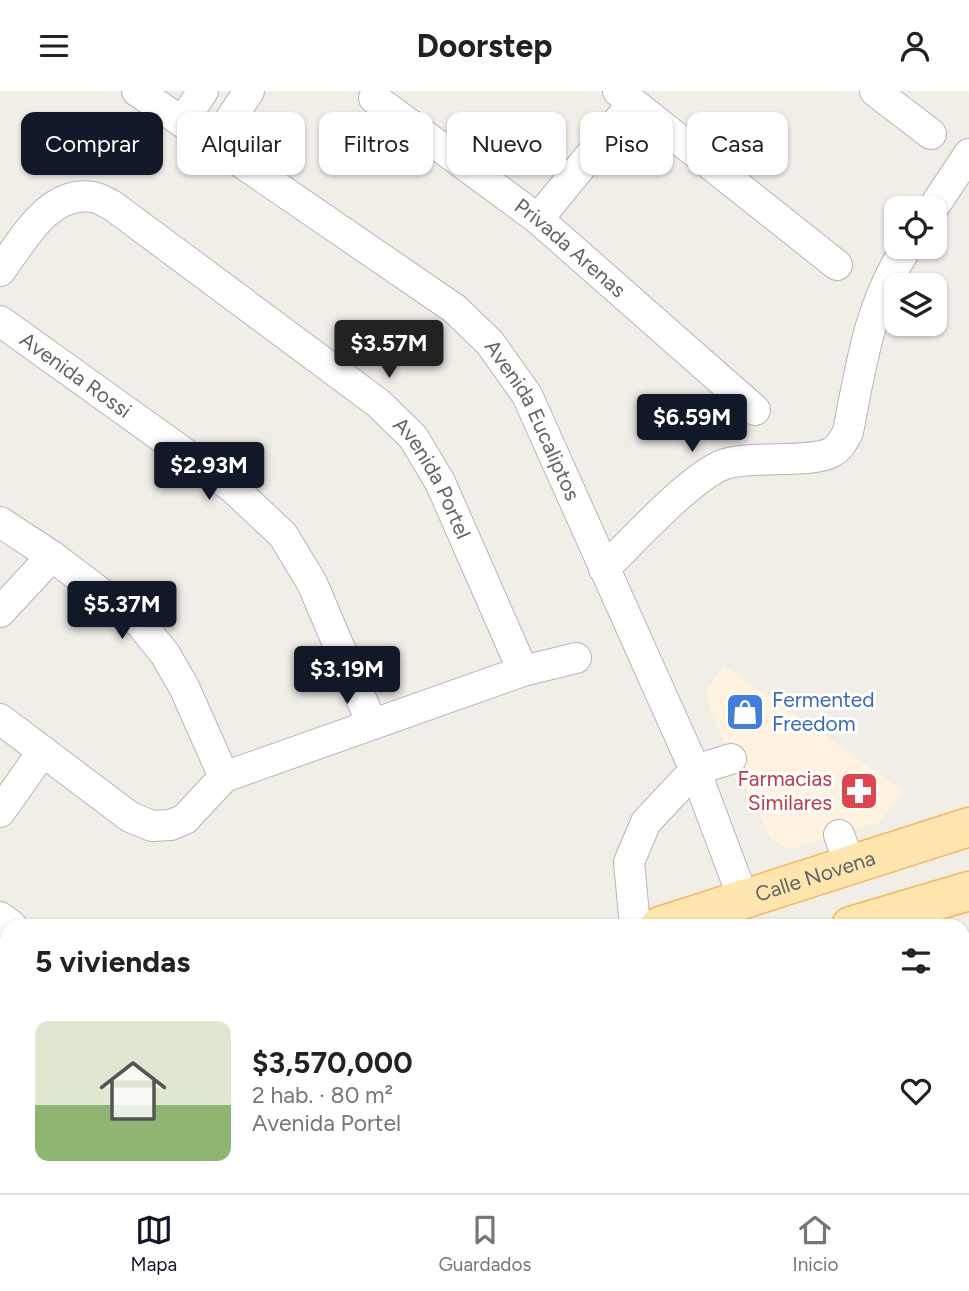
<!DOCTYPE html>
<html lang="es">
<head>
<meta charset="utf-8">
<style>
  body { margin:0; font-family:Figtree,sans-serif; background:#f6f6f6; color:#222; height:100vh; display:flex; flex-direction:column; font-size:26px; white-space:nowrap }
  * { box-sizing:border-box; margin:0 }
  p { font-size:23px; color:#767676 }
  .icon { flex:none; width:38px; height:38px; fill:none; stroke:currentColor; stroke-width:2; stroke-linecap:round; stroke-linejoin:round }
  .map { position:relative; flex:1; overflow:hidden }
  .drawer { position:absolute; left:0px; top:828px; width:970px; height:275px; display:flex; flex-direction:column; background:#fff; border-radius:21px 21px 0 0; box-shadow:0 2px 5px #0004 }
  .drawer>* { flex:none }
  .guide { position:absolute; left:21px; top:21px; width:928px; height:63px; display:flex; gap:14px }
  .fabs { position:absolute; left:884px; top:105px; display:grid; gap:14px }
  .fabs a { display:grid; place-items:center; width:63px; height:63px; border-radius:14px; background:#fff; box-shadow:0 2px 5px #0004; font-size:35px }
  .price { position:absolute; translate:-50% -60px; padding:0 16px; border-radius:7px; background:#111827; color:#fff; font-size:23px; line-height:46px; filter:drop-shadow(0 2px 4px #0008) }
  .price::after { content:''; position:absolute; left:50%; top:42px; width:21px; height:16px; margin-left:-10px; background:inherit; clip-path:polygon(0 0,100% 0,50% 100%) }
  .price.active { background:#222; color:#fff }
  ul { padding:0; list-style:none }
  li { display:flex; align-items:center; gap:21px; height:175px; padding:0 35px }
  li+li { border-top:2px solid #e0e0e0 }
  li span { display:grid; place-items:center; flex:none; width:196px; height:140px; border-radius:14px; color:#555 }
  li>.icon { margin-inline-start:auto }
  span .icon { width:84px; height:84px; fill:#fffc; stroke-width:1 }
  li b { font-size:30px }
  h2 { display:flex; justify-content:space-between; align-items:center; height:84px; padding:0 35px; font-size:30px }
  .chip { padding:0 24px; border-radius:14px; background:#fff; box-shadow:0 2px 5px #0004; font-size:24px; line-height:63px }
  .chip.active { background:#111827; color:#fff }
  header { display:flex; justify-content:space-between; align-items:center; height:91px; padding:0 35px; background:#fff; font-size:32px; font-weight:700 }
  .tab-bar { display:flex; justify-content:space-around; align-items:center; height:98px; border-top:2px solid #e0e0e0; background:#fff; font-size:19px; color:#767676 }
  .tab-bar a { display:grid; justify-items:center; gap:4px }
  .tab-bar .active { color:#111827 }
  .map>svg:first-child { display:block }
  .commercial { fill:#fff3df }
  .lines { fill:none; stroke-linecap:round; stroke-linejoin:round }
  .canal { stroke:#aae6ff; stroke-width:23 }
  .minor-casing { stroke:#b3b6ba; stroke-width:32 }
  .major-casing { stroke:#f9b559; stroke-width:41 }
  .minor { stroke:#fff; stroke-width:30 }
  .major { stroke:#ffe6af; stroke-width:38 }
  .labels { text-anchor:middle; stroke-width:6; stroke-linejoin:round; paint-order:stroke }
  .street-label { font-size:21px; fill:#5f6468; stroke:#fff }
  .shop-label { font-size:21px; fill:#366cbe; stroke:#fff; text-anchor:start }
  .health-label { font-size:21px; fill:#be3a42; stroke:#fff; text-anchor:end }
</style>
</head>
<body>
<header><svg class="icon" aria-label="menu" viewBox="0 0 24 24"><path d="M4 6h16M4 12h16M4 18h16"/></svg>Doorstep<svg class="icon" aria-label="person" viewBox="0 0 24 24"><circle cx="12" cy="8" r="4"/><path d="M4 21q1-7 8-7t8 7"/></svg></header>
<div class="map">
<svg width="969" height="1102" viewBox="0 0 969 1102">
  <rect width="100%" height="100%" fill="#f1eee8"/>
  <!-- commercial -->
  <path class="commercial" d="M 724,575 L 903,699 L 880,731 L 790,758 L 772,749 L 731,668 L 712,623 L 706,599 Z"/>
  <g class="lines">
    <!-- canal -->
    <path class="canal" d="M 290,1102 L 310,1096"/>
    <defs>
      <g id="minor">
        <path id="s1" d="M 137,0 L 455,218 L 490,252 L 527,304 L 695,679 L 743,807"/>
        <path d="M 618,0 L 837,174"/>
        <path d="M 875,0 L 931,43"/>
        <path id="s2" d="M 374,7 L 538,128 L 755,319"/>
        <path d="M 182,31 L 203,0"/>
        <path d="M 214,53 L 249,0"/>
        <path d="M 933,117 L 969,63"/>
        <path d="M 538,128 L 633,12"/>
        <path id="s3" d="M 0,180 C 23,150 48,99 93,106 C 100,107 107,112 113,115 L 378,312 L 413,346 L 440,391 L 523,580"/>
        <path id="s4" d="M 0,230 L 233,397 L 283,444 L 312,492 L 372,633"/>
        <path d="M 0,431 L 52,465 L 140,532 L 165,563 L 184,596 L 224,686"/>
        <path d="M 604,478 C 631,452 692,384 725,373 C 754,364 812,373 832,361 C 840,357 844,348 848,341 C 861,275 869,213 907,156"/>
        <path d="M 0,521 L 52,465"/>
        <path d="M 0,628 L 130,726 L 152,735 L 171,734 L 185,728 L 224,686 L 523,580 L 576,567"/>
        <path d="M 0,721 L 43,660"/>
        <path d="M 839,744 L 850,773"/>
        <path d="M 0,826 L 12,835"/>
        <path d="M 635,835 L 629,771 L 646,731 L 695,679 L 731,668"/>
        <path d="M 0,971 L 7,984"/>
        <path d="M 962,1013 L 969,1011"/>
        <path d="M 962,1087 L 969,1085"/>
        <path d="M 681,1102 L 701,1096"/>
        <path d="M 779,1102 L 782,1102"/>
      </g>
      <g id="major">
        <path id="s5" d="M 660,835 L 969,736"/>
        <path d="M 851,835 L 969,800"/>
        <path d="M 962,914 L 969,924"/>
        <path d="M 0,1052 L 7,1050"/>
        <path d="M 0,1099 L 12,1096"/>
      </g>
    </defs>
    <!-- minor casing -->
    <use href="#minor" class="minor-casing"/>
    <!-- major casing -->
    <use href="#major" class="major-casing"/>
    <!-- minor -->
    <use href="#minor" class="minor"/>
    <!-- major -->
    <use href="#major" class="major"/>
  </g>
  <!-- icons -->
  <defs>
    <symbol id="shop-square" viewBox="-11 -11 22 22"><rect x="-9" y="-9" width="18" height="18" rx="4" fill="#3f7fe0" stroke="#fff"/><path d="M-5-2.5h2.3a2.7 3.5 0 0 1 5.4 0H5L5.5 6h-11ZM-1.5-2.5h3a1.5 2.3 0 0 0-3 0Z" fill="#fff"/></symbol>
    <symbol id="pharmacy-square" viewBox="-11 -11 22 22"><rect x="-9" y="-9" width="18" height="18" rx="4" fill="#e0444e" stroke="#fff"/><path d="M-2-6h4v4h4v4h-4v4h-4v-4h-4v-4h4Z" fill="#fff"/></symbol>
  </defs>
  <g fill-rule="evenodd">
    <use href="#shop-square" x="723" y="599" width="44" height="44"/>
    <use href="#pharmacy-square" x="837" y="678" width="44" height="44"/>
  </g>
  <g class="labels">
    <!-- street labels -->
    <g class="street-label">
      <text dy="7" stroke="none"><textPath href="#s2" startOffset="247">Privada Arenas</textPath></text>
      <text dy="7" stroke="none"><textPath href="#s4" startOffset="93">Avenida Rossi</textPath></text>
      <text dy="7" stroke="none"><textPath href="#s1" startOffset="523">Avenida Eucaliptos</textPath></text>
      <text dy="7" stroke="none"><textPath href="#s3" startOffset="572">Avenida Portel</textPath></text>
      <text dy="7" stroke="none"><textPath href="#s5" startOffset="163">Calle Novena</textPath></text>
    </g>
    <!-- shop labels -->
    <g class="shop-label">
      <text x="772" y="616">Fermented<tspan x="772" dy="24">Freedom</tspan></text>
    </g>
    <!-- health labels -->
    <g class="health-label">
      <text x="832" y="695">Farmacias<tspan x="832" dy="24">Similares</tspan></text>
    </g>
  </g>
</svg>
<div class="fabs">
<a><svg class="icon" aria-label="locate" viewBox="0 0 24 24"><circle cx="12" cy="12" r="6"/><path d="M12 2v4M12 18v4M2 12h4M18 12h4"/></svg></a>
<a><svg class="icon" aria-label="layers" viewBox="0 0 24 24"><path d="M12 4l9 5-9 5-9-5zM3 14l9 5 9-5"/></svg></a>
</div>
<b class="price active" style="left:389px;top:289px">$3.57M</b>
<b class="price" style="left:692px;top:363px">$6.59M</b>
<b class="price" style="left:209px;top:411px">$2.93M</b>
<b class="price" style="left:122px;top:550px">$5.37M</b>
<b class="price" style="left:347px;top:615px">$3.19M</b>
<div class="guide">
<a class="chip active">Comprar</a>
<a class="chip">Alquilar</a>
<a class="chip">Filtros</a>
<a class="chip">Nuevo</a>
<a class="chip">Piso</a>
<a class="chip">Casa</a>
</div>
<section class="drawer">
<h2>5 viviendas<svg class="icon" aria-label="filters" viewBox="0 0 24 24"><path d="M4 7h16M4 17h16"/><circle cx="9" cy="7" r="2"/><circle cx="15" cy="17" r="2"/></svg></h2>
<ul>
<li><span style="background:linear-gradient(#dfe7d0 60%,#8fb573 0)"><svg class="icon" aria-label="home" viewBox="0 0 24 24"><path d="M3 11l9-7 9 7M6 9v11h12V9"/></svg></span><div><b>$3,570,000</b><p>2 hab. · 80 m²</p><p>Avenida Portel</p></div><svg class="icon" aria-label="heart" viewBox="0 0 24 24"><path d="M12 20l-8-8c-3-5 5-10 8-4 3-6 11-1 8 4z"/></svg></li>
</ul>
</section>
</div>
<nav class="tab-bar">
<a class="active"><svg class="icon" aria-label="map" viewBox="0 0 24 24"><path d="M3 6l6-2 6 2 6-2v14l-6 2-6-2-6 2zM9 4v14M15 6v14"/></svg>Mapa</a>
<a><svg class="icon" aria-label="saved" viewBox="0 0 24 24"><path d="M7 4h10v16l-5-4-5 4z"/></svg>Guardados</a>
<a><svg class="icon" aria-label="home" viewBox="0 0 24 24"><path d="M3 11l9-7 9 7M6 9v11h12V9"/></svg>Inicio</a>
</nav>
</body>
</html>
